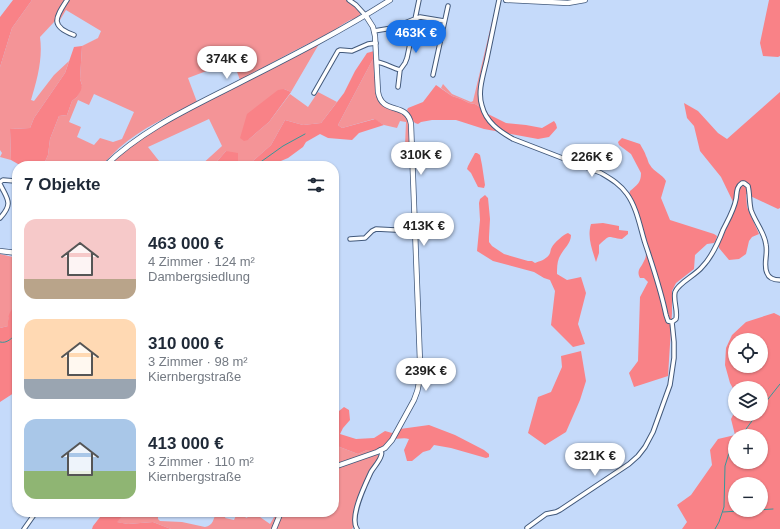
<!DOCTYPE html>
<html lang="de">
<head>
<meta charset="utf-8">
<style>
  body { margin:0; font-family:Helvetica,sans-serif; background:#f6f6f7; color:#1f2937; height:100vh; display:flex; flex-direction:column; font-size:15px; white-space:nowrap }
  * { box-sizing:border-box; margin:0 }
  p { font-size:13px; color:#747a83 }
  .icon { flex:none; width:22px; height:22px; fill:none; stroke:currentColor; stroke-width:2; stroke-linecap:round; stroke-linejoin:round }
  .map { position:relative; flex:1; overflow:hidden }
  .sheet { position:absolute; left:12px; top:161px; width:327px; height:356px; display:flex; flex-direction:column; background:#fff; border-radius:16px; box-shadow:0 1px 3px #0004 }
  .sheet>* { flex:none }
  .tools { position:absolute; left:728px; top:333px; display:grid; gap:8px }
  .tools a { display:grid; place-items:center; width:40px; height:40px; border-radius:50%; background:#fff; box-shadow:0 1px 3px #0004; font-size:20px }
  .price { position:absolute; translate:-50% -34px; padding:0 9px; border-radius:14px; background:#fff; color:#222; font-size:13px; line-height:26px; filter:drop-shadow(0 1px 2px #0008) }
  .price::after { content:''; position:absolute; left:50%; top:24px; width:12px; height:9px; margin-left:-6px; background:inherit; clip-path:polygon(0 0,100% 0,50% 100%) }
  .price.selected { background:#1a73e8; color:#fff }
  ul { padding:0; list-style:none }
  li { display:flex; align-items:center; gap:12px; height:100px; padding:0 12px }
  li span { display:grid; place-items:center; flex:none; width:112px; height:80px; border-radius:12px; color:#555 }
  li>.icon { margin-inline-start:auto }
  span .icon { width:48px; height:48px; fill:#fffc; stroke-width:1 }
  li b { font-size:17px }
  h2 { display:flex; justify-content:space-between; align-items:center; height:48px; padding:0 12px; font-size:17px }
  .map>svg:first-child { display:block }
  .green { fill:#f49497; fill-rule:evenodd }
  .forest { fill:#f98287; fill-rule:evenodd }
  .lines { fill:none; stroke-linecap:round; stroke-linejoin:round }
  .stream { stroke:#38979a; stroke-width:1 }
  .minor-casing { stroke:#42597b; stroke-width:5.5 }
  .tertiary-casing { stroke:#42597b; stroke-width:6 }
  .minor { stroke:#fff; stroke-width:3.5 }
  .tertiary { stroke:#fff; stroke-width:4.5 }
</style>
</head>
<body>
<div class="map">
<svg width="780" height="529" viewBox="0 0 780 529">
  <rect width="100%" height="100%" fill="#c5dafa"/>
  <!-- green -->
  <path class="green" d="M 32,0 L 348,0 L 360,12 L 360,15 L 357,18 L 350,20 L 340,26 L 335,30 L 290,53 L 240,80 L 233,61 L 188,78 L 197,102 C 170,115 142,128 119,148 C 113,154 107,160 101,166 L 43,166 L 48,155 L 50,139 L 59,116 L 67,115 L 72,101 L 77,97 L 82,85 L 80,79 L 82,46 L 98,38 L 101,31 L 66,10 L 57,25 L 55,21 L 40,37 C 43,59 37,80 31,100 L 34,101 L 54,75 L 69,61 L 65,73 L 34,118 L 30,128 L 10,129 L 11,160 L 0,157 L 2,153 L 0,150 L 0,67 L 12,28 ZM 94,94 L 134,112 L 122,139 L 113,142 L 100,138 L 94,145 L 77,137 L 81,127 L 69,122 L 78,100 L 89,105 Z
    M 495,9 L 479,92 L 479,101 L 480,107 L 475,104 L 469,103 L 461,99 L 452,96 L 441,88 L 443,84 L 452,94 L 471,102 L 473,101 Z
    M 319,44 L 291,92 L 284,89 L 248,140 L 269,122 L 290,94 L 308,107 L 318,92 L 337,102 L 321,123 L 303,125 L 285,120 L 271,145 L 247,166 L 235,166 L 238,161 L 226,151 L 213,166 L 200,166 L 222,146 L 209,119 L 148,147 L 163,166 L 107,166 L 127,149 L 164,123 Z
    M 374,51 L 380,101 L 404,113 L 409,122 L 411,168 L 404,168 L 406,122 L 400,121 L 397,128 L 384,125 L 374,119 L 342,128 L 338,125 L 373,59 Z
    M 0,254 L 17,258 L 17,308 L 13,308 L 8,319 L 8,326 L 0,328 Z
    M 387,443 L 387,444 L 379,450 L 334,465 L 334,448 L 337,446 L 358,454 L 367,450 L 381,448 Z
    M 377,454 L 379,456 L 365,484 L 354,523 L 354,526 L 352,529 L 275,529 L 282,512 L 334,512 L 334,468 Z
    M 126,512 L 158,512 L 158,519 L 160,521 L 182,522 L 205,527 C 213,526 214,518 216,512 L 227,512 L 225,518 L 234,520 L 237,513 L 247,518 L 250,512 L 255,512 L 260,517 L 270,524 L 277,512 L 279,512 L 273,528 L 270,529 L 171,529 L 153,522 L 128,524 L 116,522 Z"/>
  <!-- forest -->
  <path class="forest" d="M 13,0 L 32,0 L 12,28 L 0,67 L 0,17 Z
    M 769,0 L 780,0 L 780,56 L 778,57 L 763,56 L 760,43 Z
    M 82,46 L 80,79 L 82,85 L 81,90 L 77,97 L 72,101 L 67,115 L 59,116 L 50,139 L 48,155 L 43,166 L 31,166 L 26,164 L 18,164 L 11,160 L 10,129 L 30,128 L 34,118 L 65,73 L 74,47 Z
    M 374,51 L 373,59 L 338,125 L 342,128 L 375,119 L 384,125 L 359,133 L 352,140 L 328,138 L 320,134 L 306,142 L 303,147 L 288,158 L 269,166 L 247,166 L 271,145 L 285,120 L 303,125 L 321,123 L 344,93 L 355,71 L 367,53 Z
    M 436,85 L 452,96 L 461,99 L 469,103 L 475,104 L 480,107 L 482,111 L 506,123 L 526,125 L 542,128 L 554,121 L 556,124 L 557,128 L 549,137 L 538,139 L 484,129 L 456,120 L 432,120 L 421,122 L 418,124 C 411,123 411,115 407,110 L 408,108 L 423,102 Z
    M 284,89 L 291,92 L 269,122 L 248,140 L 244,141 L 240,138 L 247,114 L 278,90 Z
    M 780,92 L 780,208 L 778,209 L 746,194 L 747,207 L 759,234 L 752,237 L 749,241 L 746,254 L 739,259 L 729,260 L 719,248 L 719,243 L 728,223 L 735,206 L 721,177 L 700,151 L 694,126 L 687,118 L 684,103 L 698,111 L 718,133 L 727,139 Z
    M 622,138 L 640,144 C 642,148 645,152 646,156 C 648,159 648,163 650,165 C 654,172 662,174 666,181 L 661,198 L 670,220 L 714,234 L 717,236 L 716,240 L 714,243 L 707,244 L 695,255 L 694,269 L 676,283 L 672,291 L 672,313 L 668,376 L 634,387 L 629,373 L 638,361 L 640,297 L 648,282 L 644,278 L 640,278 C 636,270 641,268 644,261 C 646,258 646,255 646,251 L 629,195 L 630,191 C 637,185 641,183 641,173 L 631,154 L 619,145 L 618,142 Z
    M 226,151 L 238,153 L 238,161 L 235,166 L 213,166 Z
    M 475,153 L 477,153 L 480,155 L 482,165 L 485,185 L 484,188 L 478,187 L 471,173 L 467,169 L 468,166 Z
    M 485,195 L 488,198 L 490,219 L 489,237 L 489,242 L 492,246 L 504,254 L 528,261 L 532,261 L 535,263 C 540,261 545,260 549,255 C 551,252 550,250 552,247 C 554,243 564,234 568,233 L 571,235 C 571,244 563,249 559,258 C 557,263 557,268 557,274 L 567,280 L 581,277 L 586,293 L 578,324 L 585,344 L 573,347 L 551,325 L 555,291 L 550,280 L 544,278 L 534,272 L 493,261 L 477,251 L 480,220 L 479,203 L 480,199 Z
    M 603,223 L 619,226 L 619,230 L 628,231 L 628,234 L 622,239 C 607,238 612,233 599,245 L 599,253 L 596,262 C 592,249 587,237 591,224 Z
    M 13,308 L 17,308 L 17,391 L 0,402 L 0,328 L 8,326 C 8,318 8,314 13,308 Z
    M 774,313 L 780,316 L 780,529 L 682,529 L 687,522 L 677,505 L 691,495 L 712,465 L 710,450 L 718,439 L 735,435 L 731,419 L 735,411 L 735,414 L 761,414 L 761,388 L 735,388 L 735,392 L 730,383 L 725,365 L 726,348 L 732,335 L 746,322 ZM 735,340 L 761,340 L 761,366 L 735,366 ZM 735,436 L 761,436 L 761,462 L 735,462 ZM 735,484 L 761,484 L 761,510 L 735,510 Z
    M 581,351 L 586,381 L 580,400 L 566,432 L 545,445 L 528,433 L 538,397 L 551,392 L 562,367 L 561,356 Z
    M 344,407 L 349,410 L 350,420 L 343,428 L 340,434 L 356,439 L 374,438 L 385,431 L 392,433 L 400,429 L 429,425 L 455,435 L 484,450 L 489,454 L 489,457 L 486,458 L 451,448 L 434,445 L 430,450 L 423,452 L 412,461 L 407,461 L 404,450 L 409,439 C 403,437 398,440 391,438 L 381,448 L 375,451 L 367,450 L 358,454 L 337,446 L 334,448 L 334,415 Z
    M 104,512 L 126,512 L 117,522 L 128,524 L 153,522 L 171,529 L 92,529 L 93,526 Z"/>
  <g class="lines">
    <!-- stream -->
    <path class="stream" d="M 255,166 L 283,146 L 305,134
      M 0,342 C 7,344 12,338 17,333
      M 761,408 L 780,384
      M 741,436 L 757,414
      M 723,512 L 773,509
      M 715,529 L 719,522 L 724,507 L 725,466 L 729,453 L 735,444"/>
    <defs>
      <path id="minor" d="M 67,0 C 56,17 49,26 74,35
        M 349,0 L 356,5 L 366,16
        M 499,0 C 495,19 491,38 487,58 C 484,73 477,91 482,106 C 486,122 499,131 513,139 L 601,173 C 611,179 620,184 627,194 C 637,208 640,227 645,243 C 653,267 661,290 666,315 L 668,321 L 672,322 L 676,319 C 678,310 673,301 675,292 C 678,283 696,275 702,267 C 712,257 718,243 723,230 C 728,220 734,210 736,199 C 737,193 736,187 742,183 L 744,183 L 748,186 C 750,194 749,202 751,210 C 755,222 765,233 766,245 C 768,254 763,265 767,273 C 769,279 775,280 780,280
        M 374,31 L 392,28 L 420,17 L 444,21
        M 377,62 C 385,63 392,68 400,70 L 405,63 L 407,58 L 419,0
        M 433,75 L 448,6
        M 398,87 L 400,70
        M 314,93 L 338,51 L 340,50 L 352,51 L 368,44 L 376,43
        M 0,182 L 3,180 L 15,181
        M 0,184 C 7,199 14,203 0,218
        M 350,239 L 365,238 L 372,231 L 376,229 L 415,231
        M 527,528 L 546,514 L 556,512 L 560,510 L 629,464 L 638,456 L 645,447 L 653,432 L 670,385 L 674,358 L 674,342 L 672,322
        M 24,529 L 36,512
        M 357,529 C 349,517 365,485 371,472 C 374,467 379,462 381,456 C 382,453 382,453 380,450"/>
      <path id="tertiary" d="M 506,0 L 568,3 L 585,0
        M 105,166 C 142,130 188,109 233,86 C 286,59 340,32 390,0
        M 0,251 L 17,253
        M 334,467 L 377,452 L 385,448 L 392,440 L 414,400 C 420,387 420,376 420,362 L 411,124 C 407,101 382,116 378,92 L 375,36 L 373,27 L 366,16
        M 274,529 L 281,512"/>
    </defs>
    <!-- minor casing -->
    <use href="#minor" class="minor-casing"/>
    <!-- tertiary casing -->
    <use href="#tertiary" class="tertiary-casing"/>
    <!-- minor -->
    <use href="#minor" class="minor"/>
    <!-- tertiary -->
    <use href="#tertiary" class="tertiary"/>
  </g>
</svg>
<div class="tools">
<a><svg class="icon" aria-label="locate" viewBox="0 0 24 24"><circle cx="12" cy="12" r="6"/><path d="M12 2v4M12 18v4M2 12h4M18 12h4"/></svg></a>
<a><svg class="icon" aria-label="layers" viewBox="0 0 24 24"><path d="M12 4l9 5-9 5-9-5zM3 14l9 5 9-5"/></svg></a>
<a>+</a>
<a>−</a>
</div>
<b class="price selected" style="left:416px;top:54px">463K €</b>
<b class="price" style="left:227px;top:80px">374K €</b>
<b class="price" style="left:421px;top:176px">310K €</b>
<b class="price" style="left:592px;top:178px">226K €</b>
<b class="price" style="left:424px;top:247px">413K €</b>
<b class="price" style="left:426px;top:392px">239K €</b>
<b class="price" style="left:595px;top:477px">321K €</b>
<section class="sheet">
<h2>7 Objekte<svg class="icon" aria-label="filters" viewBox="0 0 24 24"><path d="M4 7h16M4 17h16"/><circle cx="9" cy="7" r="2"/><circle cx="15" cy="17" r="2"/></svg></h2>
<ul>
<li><span style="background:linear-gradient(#f6c9c9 75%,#b9a48a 0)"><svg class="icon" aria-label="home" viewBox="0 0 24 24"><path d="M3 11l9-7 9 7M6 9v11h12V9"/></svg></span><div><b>463 000 €</b><p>4 Zimmer · 124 m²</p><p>Dambergsiedlung</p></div></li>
<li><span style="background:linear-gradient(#ffd9b3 75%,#9aa5b1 0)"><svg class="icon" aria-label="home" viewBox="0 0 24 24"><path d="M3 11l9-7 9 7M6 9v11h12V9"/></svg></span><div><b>310 000 €</b><p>3 Zimmer · 98 m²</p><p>Kiernbergstraße</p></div></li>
<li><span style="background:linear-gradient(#a9c7e8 65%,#8fb573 0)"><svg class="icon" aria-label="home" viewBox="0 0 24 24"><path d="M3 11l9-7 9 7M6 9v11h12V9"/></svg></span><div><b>413 000 €</b><p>3 Zimmer · 110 m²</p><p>Kiernbergstraße</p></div></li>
</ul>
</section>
</div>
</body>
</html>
